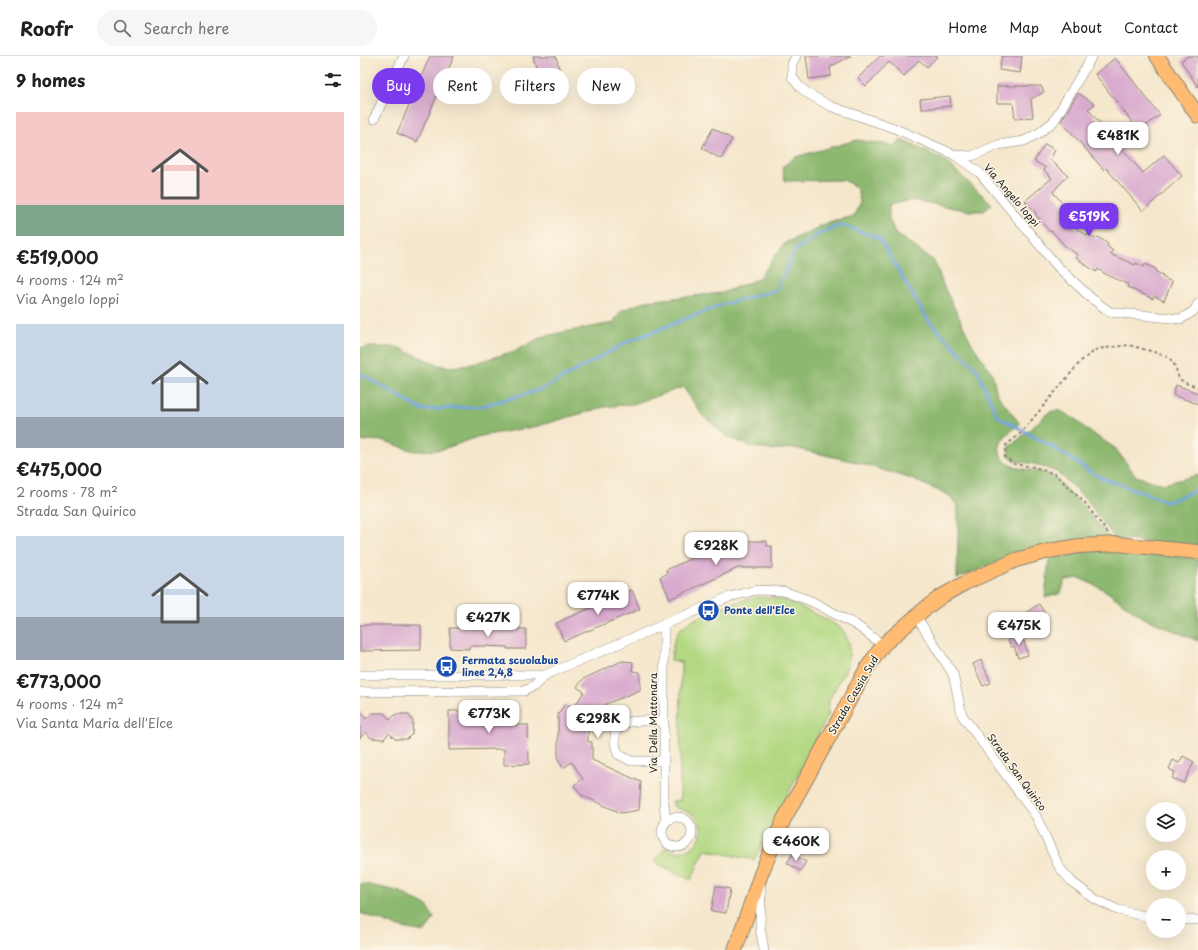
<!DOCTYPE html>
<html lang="en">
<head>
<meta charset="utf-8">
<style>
  body { margin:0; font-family:"Playpen Sans",sans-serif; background:#f6f6f6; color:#202124; height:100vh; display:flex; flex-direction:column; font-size:15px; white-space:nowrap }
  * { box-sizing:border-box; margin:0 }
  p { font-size:13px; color:#757577 }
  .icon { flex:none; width:22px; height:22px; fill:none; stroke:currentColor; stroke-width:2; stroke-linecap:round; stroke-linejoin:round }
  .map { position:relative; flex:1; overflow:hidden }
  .side { display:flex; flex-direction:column; background:#fff; width:360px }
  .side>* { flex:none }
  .top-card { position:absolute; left:12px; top:12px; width:380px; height:36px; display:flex; gap:8px }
  .buttons { position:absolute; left:786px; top:746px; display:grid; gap:8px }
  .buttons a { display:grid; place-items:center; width:40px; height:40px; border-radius:50%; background:#fff; box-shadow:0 4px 16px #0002; font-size:20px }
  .price { position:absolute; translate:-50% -34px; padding:0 9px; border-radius:8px; background:#fff; color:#222; font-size:13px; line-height:26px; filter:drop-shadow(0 1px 2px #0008) }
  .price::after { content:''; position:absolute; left:50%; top:24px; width:12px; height:9px; margin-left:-6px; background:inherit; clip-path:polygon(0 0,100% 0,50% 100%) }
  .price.selected { background:#7c3aed; color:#fff }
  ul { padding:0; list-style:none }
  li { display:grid; align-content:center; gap:8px; height:212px; padding:0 16px }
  li span { display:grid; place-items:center; height:124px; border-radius:0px; color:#555 }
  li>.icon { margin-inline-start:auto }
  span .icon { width:72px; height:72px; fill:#fffc; stroke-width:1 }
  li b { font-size:17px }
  h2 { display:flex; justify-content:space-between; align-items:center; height:48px; padding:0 16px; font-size:17px }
  .chip { padding:0 14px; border-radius:18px; background:#fff; box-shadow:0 4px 16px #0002; font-size:14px; line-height:36px }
  .chip.selected { background:#7c3aed; color:#fff }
  header { display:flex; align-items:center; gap:24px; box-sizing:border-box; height:56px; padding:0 20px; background:#fff; border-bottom:1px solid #e0e0e0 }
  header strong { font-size:19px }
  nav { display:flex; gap:22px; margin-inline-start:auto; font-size:14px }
  .search { width:280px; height:36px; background:#f6f6f6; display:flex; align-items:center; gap:10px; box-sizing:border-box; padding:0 14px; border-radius:22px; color:#757577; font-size:15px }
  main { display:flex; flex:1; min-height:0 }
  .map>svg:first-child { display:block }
  .green { fill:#b2d882; stroke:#677a4f }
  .forest { fill:#8db870; stroke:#546a46 }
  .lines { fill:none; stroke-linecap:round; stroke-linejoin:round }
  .stream { stroke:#74a6df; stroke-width:3 }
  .building { fill:#d9aacf }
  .minor-casing { stroke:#888274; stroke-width:10 }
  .primary-casing { stroke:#888274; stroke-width:16 }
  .path { stroke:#888274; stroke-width:2; stroke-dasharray:3 3; stroke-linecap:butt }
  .minor { stroke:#fff; stroke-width:9 }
  .primary { stroke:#ffbb71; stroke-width:14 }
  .labels { text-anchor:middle; stroke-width:3; stroke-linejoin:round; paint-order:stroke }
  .street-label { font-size:10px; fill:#1c1c1c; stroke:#fcf5e5 }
  .transit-label { font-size:10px; font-weight:bold; fill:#164399; stroke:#fcf5e5; text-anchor:start }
</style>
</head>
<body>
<header>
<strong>Roofr</strong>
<div class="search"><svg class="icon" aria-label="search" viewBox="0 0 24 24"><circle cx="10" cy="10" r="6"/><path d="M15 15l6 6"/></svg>Search here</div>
<nav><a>Home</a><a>Map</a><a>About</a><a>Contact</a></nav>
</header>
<main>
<section class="side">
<h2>9 homes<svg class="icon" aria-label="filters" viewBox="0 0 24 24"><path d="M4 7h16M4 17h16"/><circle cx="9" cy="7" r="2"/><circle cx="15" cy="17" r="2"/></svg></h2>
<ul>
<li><span style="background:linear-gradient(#f6c9c9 75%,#7fa58c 0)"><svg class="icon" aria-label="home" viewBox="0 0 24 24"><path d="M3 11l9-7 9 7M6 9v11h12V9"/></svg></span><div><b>€519,000</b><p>4 rooms · 124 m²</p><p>Via Angelo Ioppi</p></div></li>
<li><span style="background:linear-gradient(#c9d6e8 75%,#9aa5b1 0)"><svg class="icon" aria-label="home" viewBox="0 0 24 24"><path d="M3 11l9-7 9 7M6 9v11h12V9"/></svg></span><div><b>€475,000</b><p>2 rooms · 78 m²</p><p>Strada San Quirico</p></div></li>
<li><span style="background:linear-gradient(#c9d6e8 65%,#9aa5b1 0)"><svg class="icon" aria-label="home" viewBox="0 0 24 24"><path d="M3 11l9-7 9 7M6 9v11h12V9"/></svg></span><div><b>€773,000</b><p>4 rooms · 124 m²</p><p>Via Santa Maria dell'Elce</p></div></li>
</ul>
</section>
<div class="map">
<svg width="838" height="894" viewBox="0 0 838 894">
  <rect width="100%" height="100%" fill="#fcf5e5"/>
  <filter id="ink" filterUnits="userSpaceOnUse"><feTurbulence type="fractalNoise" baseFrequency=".025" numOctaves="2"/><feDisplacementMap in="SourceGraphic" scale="8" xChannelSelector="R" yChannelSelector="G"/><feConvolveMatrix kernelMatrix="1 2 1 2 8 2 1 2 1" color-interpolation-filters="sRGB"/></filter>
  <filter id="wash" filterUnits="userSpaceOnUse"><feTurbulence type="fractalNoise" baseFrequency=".012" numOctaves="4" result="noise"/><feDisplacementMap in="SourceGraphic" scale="16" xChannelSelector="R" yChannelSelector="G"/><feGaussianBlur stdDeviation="0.9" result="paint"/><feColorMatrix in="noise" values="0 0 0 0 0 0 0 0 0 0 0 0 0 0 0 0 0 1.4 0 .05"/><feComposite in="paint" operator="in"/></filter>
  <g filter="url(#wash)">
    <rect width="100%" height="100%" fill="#f5e7cc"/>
    <!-- green -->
    <path class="green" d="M 399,541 L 420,543 L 436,549 L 466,563 L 481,572 L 484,576 L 489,587 L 489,602 L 488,609 L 469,644 L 468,660 L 394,804 L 345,794 L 331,824 L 295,806 L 305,792 C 329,806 354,777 334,760 C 329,755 321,754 314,751 L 312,745 L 320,745 L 321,606 L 311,605 C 312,595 313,583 319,575 C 328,561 382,543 399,541 Z"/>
    <!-- forest -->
    <path class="forest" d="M 497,84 L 536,90 L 541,84 L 583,103 L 632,148 L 624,155 L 610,155 L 552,144 L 529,149 L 529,163 L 535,177 L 574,205 L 584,231 L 612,288 L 632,317 L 637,338 L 660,368 C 651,374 637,384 640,397 C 647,419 679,410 694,421 C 699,424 703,430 707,434 C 723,449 736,466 750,483 L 654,500 L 597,522 L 598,476 L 598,451 L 590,440 L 552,423 L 496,406 L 434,392 L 410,394 L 390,390 L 368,381 L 343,360 L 323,331 L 273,348 L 244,351 L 178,370 L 121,380 L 80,394 L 53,395 L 25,385 L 9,384 L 0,386 L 0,292 L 7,291 L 37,291 L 78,309 L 92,311 L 108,309 L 155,295 L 182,281 L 199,277 L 253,267 L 261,255 L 286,245 L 362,237 L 398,223 L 425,187 L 465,168 L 494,160 L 500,146 L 497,132 L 484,124 L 425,125 L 422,111 L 435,101 Z
      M 699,354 L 718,365 L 727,374 L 755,392 L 776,420 L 791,425 L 804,428 L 838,419 L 838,491 L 755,483 L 728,446 L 697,416 L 674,408 L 656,405 L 648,399 L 649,390 L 658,384 L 689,356 Z
      M 755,494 L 838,503 L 838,585 L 784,562 L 743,533 L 719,522 L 705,524 L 701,537 L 685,542 L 689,501 L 720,496 Z
      M 0,827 L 38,835 L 67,850 L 74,862 L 65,876 L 42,872 L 0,857 Z"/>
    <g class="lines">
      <!-- stream -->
      <path class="stream" d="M 0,317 L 62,354 L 122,350 L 183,333 L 267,286 L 361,249 L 417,234 L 435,194 L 460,177 L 481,169 L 519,182 L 567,263 L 617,314 L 637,360 L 691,390 L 737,420 L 808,446 L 838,433"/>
    </g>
    <g id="blocks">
      <!-- building -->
      <path class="building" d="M 70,0 L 94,0 L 57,86 L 37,77 Z
        M 173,0 L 196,0 L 203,28 L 182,34 Z
        M 446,0 L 491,0 L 470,11 L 471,20 L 449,23 Z
        M 520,0 L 578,0 L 567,11 L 559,4 L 544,20 L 529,6 L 506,30 L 498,22 Z
        M 642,0 L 662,0 L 660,17 L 639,14 Z
        M 828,0 L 838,0 L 838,31 L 821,5 Z
        M 755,2 L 800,59 L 779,75 L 735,18 Z
        M 637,30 L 681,30 L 684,36 L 671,43 L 673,61 L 655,63 L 653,47 L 637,47 Z
        M 718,37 L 735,48 L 728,53 L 783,117 L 804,99 L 822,120 L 783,155 L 746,112 L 744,114 L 701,65 Z
        M 590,40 L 591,50 L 561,53 L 560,43 Z
        M 353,72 L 372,83 L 361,103 L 342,92 Z
        M 685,88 L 695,94 L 690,104 L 708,119 L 693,136 L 708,154 L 706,155 L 712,163 L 710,165 L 718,174 L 727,180 L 728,178 L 736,183 L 738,181 L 748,188 L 747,190 L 753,195 L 750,198 L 775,209 L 776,207 L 784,211 L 785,208 L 796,213 L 796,216 L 803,219 L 802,221 L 812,226 L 804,245 L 794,240 L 793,243 L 767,231 L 768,228 L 747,219 L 738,213 L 736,216 L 716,202 L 718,199 L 705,190 L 692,175 L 690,176 L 675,158 L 676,157 L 665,145 L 692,122 L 684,114 L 686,112 L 674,105 Z
        M 816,329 L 838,337 L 838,348 L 813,339 Z
        M 380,485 L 407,485 L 407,490 L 412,490 L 412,512 L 378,512 L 310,543 L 300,521 L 307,518 L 306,514 L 365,487 L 367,490 L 380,490 Z
        M 272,534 L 280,553 L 204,585 L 196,567 Z
        M 679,548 L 686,559 L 679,563 L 677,560 L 662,559 Z
        M 0,569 L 61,569 L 61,594 L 0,595 Z
        M 90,572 L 166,573 L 166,593 L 147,593 L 147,591 L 124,590 L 109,590 L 109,593 L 90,592 Z
        M 662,579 L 668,599 L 658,602 L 654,590 L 651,591 L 648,584 Z
        M 621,604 L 631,627 L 623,630 L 613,608 Z
        M 262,605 L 273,606 L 272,615 L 280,616 L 280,634 L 239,651 L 234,659 L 228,656 L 228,686 L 232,686 L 232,704 L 281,726 L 279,754 L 261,757 L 221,739 L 214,729 L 223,723 L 212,706 L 203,712 L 198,703 L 198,658 L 205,648 L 213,653 L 224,636 L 217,631 L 223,623 Z
        M 146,654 L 146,669 L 168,669 L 169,708 L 144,709 L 144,693 L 89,694 L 89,655 Z
        M 0,655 L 6,663 L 12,657 L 24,657 L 30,664 L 36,658 L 48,658 L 53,665 L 52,678 L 47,683 L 35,683 L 29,677 L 24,683 L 11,682 L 6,676 L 0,682 Z
        M 823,700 L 834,706 L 824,727 L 812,722 L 815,716 L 809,713 L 813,704 L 819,707 Z
        M 433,798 L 446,806 L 440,815 L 427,807 Z
        M 356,830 L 370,833 L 366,857 L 351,855 Z"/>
    </g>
  </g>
  <g filter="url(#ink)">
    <use href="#blocks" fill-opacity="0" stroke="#888274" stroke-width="1"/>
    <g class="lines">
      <defs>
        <path id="minor" d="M 436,0 L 432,8 L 432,21 L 439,30 L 447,37 L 470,50 L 534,72 L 593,98 L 620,117 L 697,210 L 731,242 L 750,256 L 821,263 L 834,255 L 838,248
          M 14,63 L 44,0
          M 594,99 L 612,100 L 638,89 L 664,85 L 679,77 L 694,65 L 732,0
          M 556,560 L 593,618 L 602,659 L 676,760 L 699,811 L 712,826 L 735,843 L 758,854 L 793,862
          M 304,568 L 304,747 L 306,766
          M 0,619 L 185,619 L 369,541 L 397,534 L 423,535 L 451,545 L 496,569 L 523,589
          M 0,636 L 164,635 L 174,630 L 185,619
          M 304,705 L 271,705 L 258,698 C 244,659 279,665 304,665
          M302 776a15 15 0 1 1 30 0a15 15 0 1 1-30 0Z
          M 401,830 L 400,871 L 404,894
          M 819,864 L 838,864"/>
        <path id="primary" d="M 797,0 L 838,60
          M 375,894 L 401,818 L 424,763 L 507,612 L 523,589 L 567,551 L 582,540 L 605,527 L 656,504 L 689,495 L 719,490 L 756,488 L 838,496"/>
      </defs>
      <!-- minor casing -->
      <use href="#minor" class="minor-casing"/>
      <!-- primary casing -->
      <use href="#primary" class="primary-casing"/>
      <!-- path -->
      <path class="path" d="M 748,477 L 725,447 L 695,418 L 674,411 L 654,408 L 645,401 L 646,389 L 660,378 L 721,305 L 737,293 L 769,289 L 794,296 L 810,302 L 815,310 L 819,323 L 828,328 L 838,331"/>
      <!-- minor -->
      <use href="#minor" class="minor"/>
      <!-- primary -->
      <use href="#primary" class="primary"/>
    </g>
  </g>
  <!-- icons -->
  <defs>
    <symbol id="bus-disc" viewBox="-11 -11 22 22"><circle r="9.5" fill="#1a4fb4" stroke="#fcf5e5"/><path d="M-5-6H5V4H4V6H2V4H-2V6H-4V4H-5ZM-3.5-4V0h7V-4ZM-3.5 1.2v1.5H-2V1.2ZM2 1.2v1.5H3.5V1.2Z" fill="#fff"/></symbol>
  </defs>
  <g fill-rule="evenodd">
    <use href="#bus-disc" x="336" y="542" width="25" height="25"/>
    <use href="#bus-disc" x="74" y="598" width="25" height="25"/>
  </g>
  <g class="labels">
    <!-- street labels -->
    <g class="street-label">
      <text transform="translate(652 139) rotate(49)" y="4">Via Angelo Ioppi</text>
      <text transform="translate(493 639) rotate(-60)" y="4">Strada Cassia Sud</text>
      <text transform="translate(293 667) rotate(-90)" y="4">Via Della Mattonara</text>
      <text transform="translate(657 716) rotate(54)" y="4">Strada San Quirico</text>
    </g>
    <!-- transit labels -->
    <g class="transit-label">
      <text x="364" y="558">Ponte dell'Elce</text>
      <text x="102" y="608">Fermata scuolabus<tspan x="102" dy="12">linee 2,4,8</tspan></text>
    </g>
  </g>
</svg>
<div class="buttons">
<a><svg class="icon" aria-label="layers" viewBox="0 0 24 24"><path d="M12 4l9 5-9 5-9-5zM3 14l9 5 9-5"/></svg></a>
<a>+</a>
<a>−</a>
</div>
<b class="price" style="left:758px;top:100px">€481K</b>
<b class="price selected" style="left:729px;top:181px">€519K</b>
<b class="price" style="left:356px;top:510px">€928K</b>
<b class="price" style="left:238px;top:560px">€774K</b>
<b class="price" style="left:128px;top:582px">€427K</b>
<b class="price" style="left:659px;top:590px">€475K</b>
<b class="price" style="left:129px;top:678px">€773K</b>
<b class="price" style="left:238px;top:683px">€298K</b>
<b class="price" style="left:436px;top:806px">€460K</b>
<div class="top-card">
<a class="chip selected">Buy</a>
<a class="chip">Rent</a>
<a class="chip">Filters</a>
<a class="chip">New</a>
</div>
</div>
</main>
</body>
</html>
